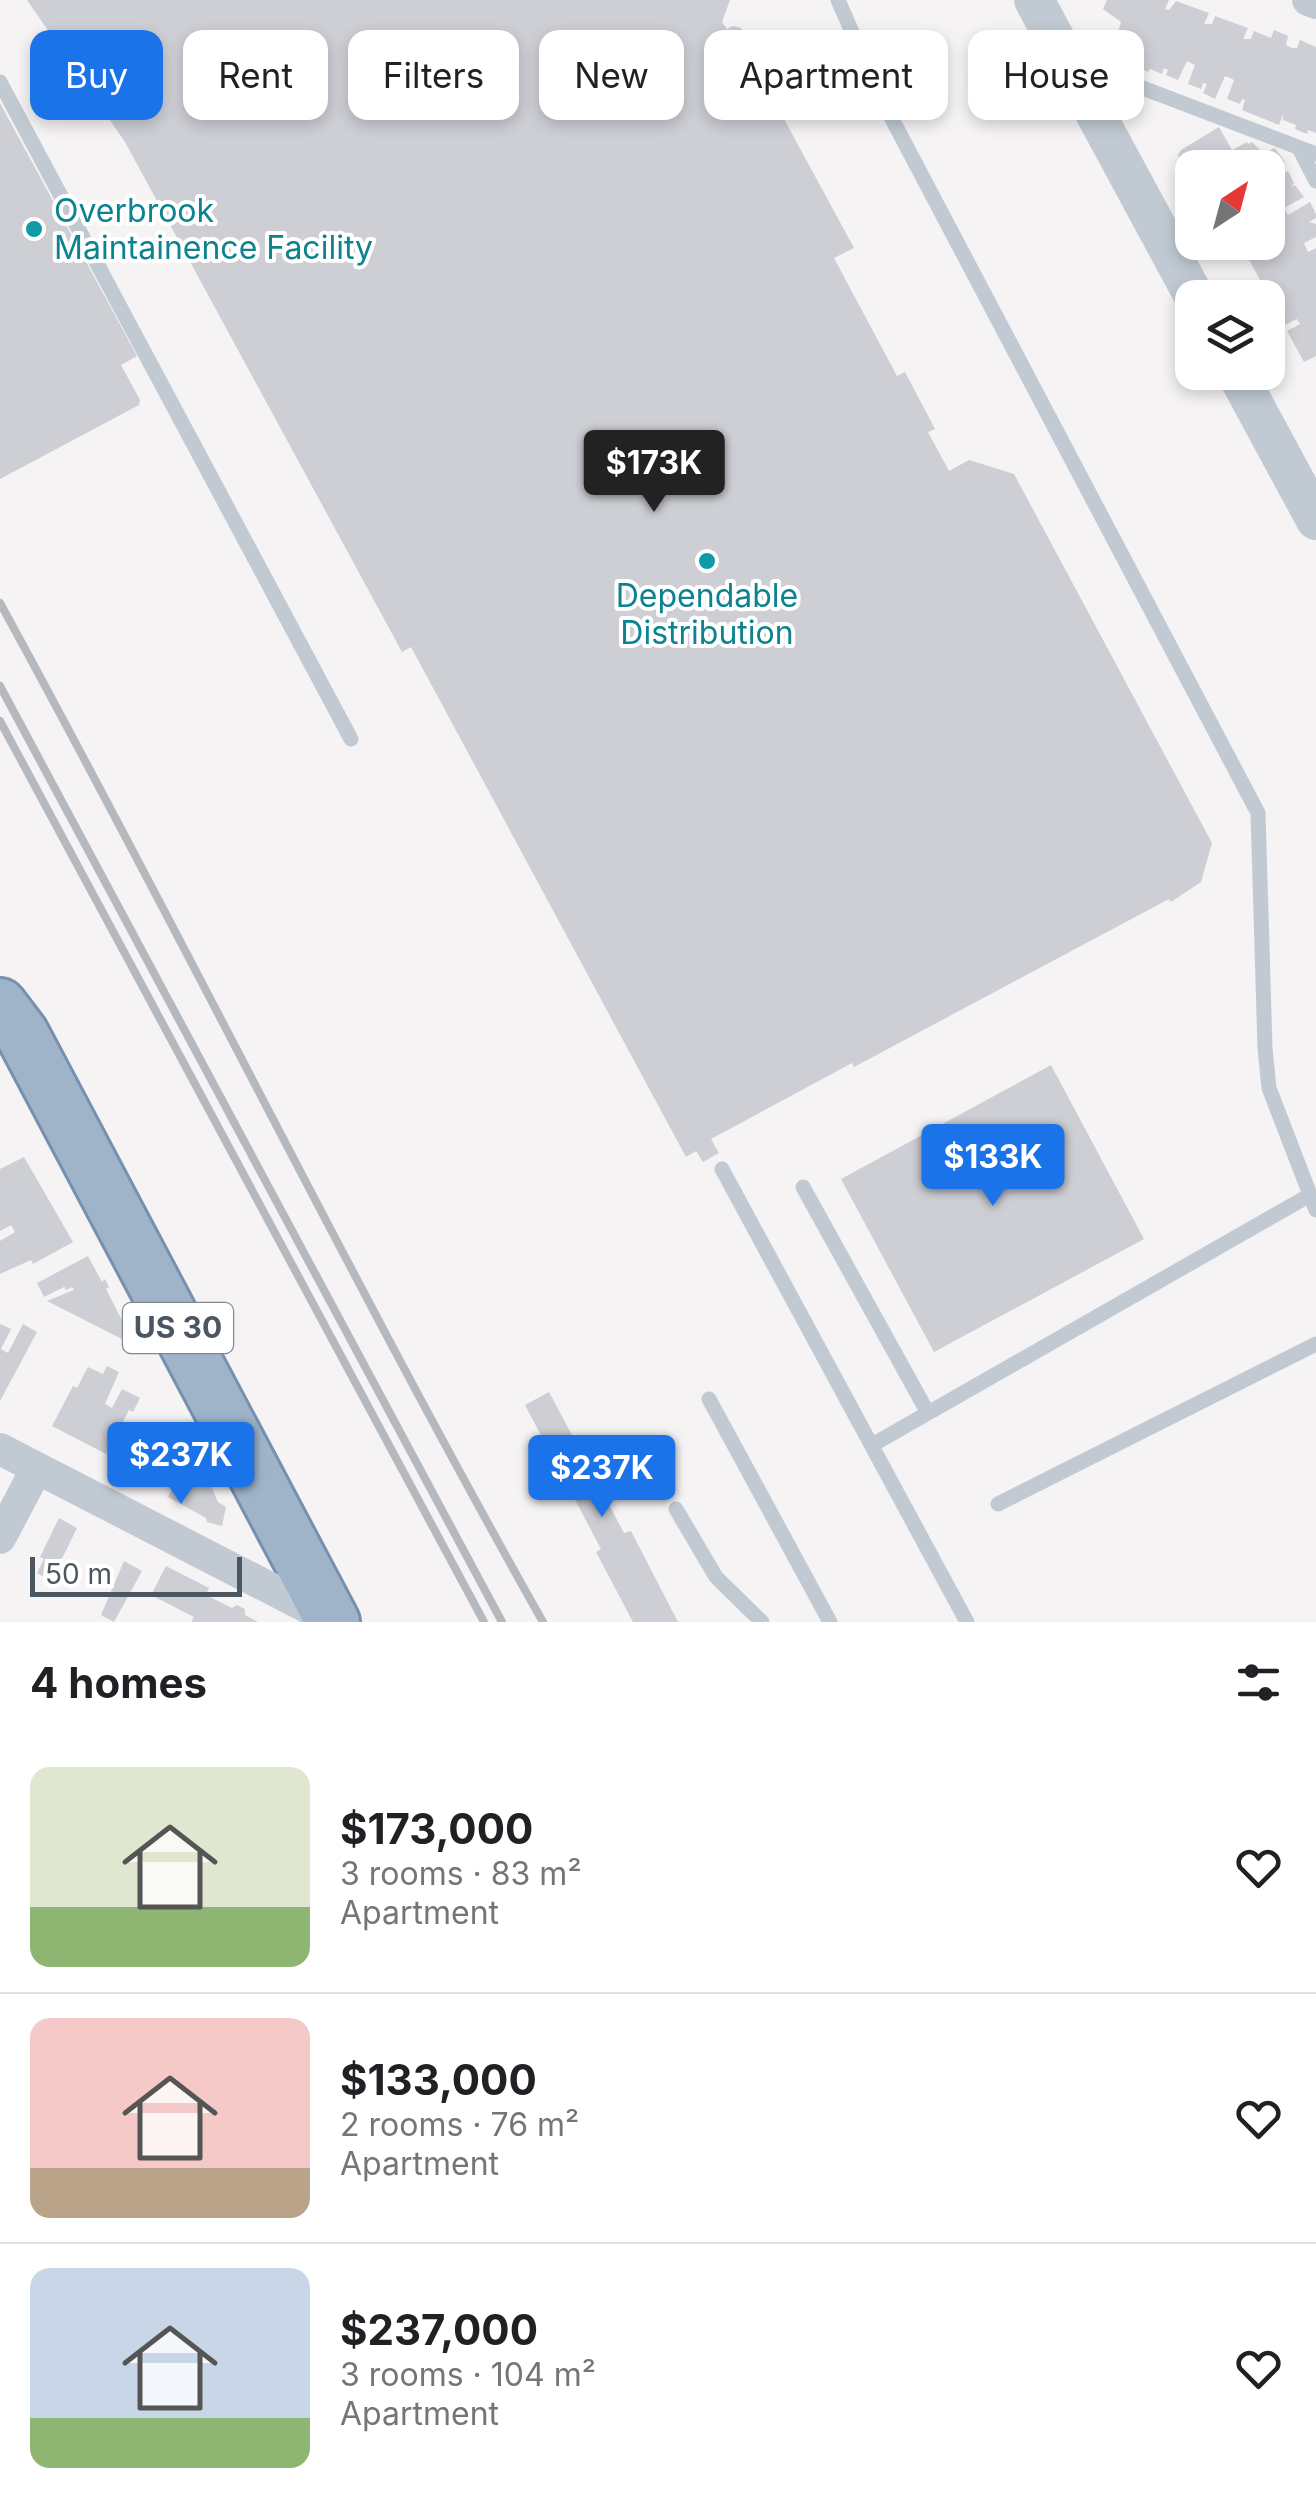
<!DOCTYPE html>
<html lang="en">
<head>
<meta charset="utf-8">
<style>
  body { margin:0; font-family:Inter,sans-serif; background:#f6f6f6; color:#202124; height:100vh; display:flex; flex-direction:column; font-size:38px; white-space:nowrap }
  * { box-sizing:border-box; margin:0 }
  p { font-size:32px; color:#757577 }
  .icon { flex:none; width:55px; height:55px; fill:none; stroke:currentColor; stroke-width:2; stroke-linecap:round; stroke-linejoin:round }
  .map { position:relative; height:1622px; overflow:hidden }
  .sheet { display:flex; flex-direction:column; background:#fff; flex:1 }
  .sheet>* { flex:none }
  .banner { position:absolute; left:30px; top:30px; width:1258px; height:90px; display:flex; gap:20px }
  .needle { width:65px; rotate:36deg }
  .buttons { position:absolute; left:1175px; top:150px; display:grid; gap:20px }
  .buttons a { display:grid; place-items:center; width:110px; height:110px; border-radius:20px; background:#fff; box-shadow:0 5px 15px #0003; font-size:50px }
  .scale { position:absolute; left:30px; bottom:25px; width:212px; box-sizing:border-box; padding-left:10px; border:5px solid #4a5661; border-top:0; font-size:28px; line-height:35px; white-space:nowrap; color:#4a5661; -webkit-text-stroke:8px #fff; paint-order:stroke }
  .price { position:absolute; translate:-50% -85px; padding:0 22px; border-radius:10px; background:#1a73e8; color:#fff; font-size:32px; line-height:65px; filter:drop-shadow(0 2px 5px #0008) }
  .price::after { content:''; position:absolute; left:50%; top:60px; width:30px; height:22px; margin-left:-15px; background:inherit; clip-path:polygon(0 0,100% 0,50% 100%) }
  .price.active { background:#222; color:#fff }
  ul { padding:0; list-style:none }
  li { display:flex; align-items:center; gap:30px; height:250px; padding:0 30px }
  li+li { border-top:2px solid #e0e0e0 }
  li span { display:grid; place-items:center; flex:none; width:280px; height:200px; border-radius:20px; color:#555 }
  li>.icon { margin-inline-start:auto }
  span .icon { width:120px; height:120px; fill:#fffc; stroke-width:1 }
  li b { font-size:42px }
  h2 { display:flex; justify-content:space-between; align-items:center; height:120px; padding:0 30px; font-size:42px }
  .pill { padding:0 35px; border-radius:20px; background:#fff; box-shadow:0 5px 15px #0003; font-size:35px; line-height:90px }
  .pill.active { background:#1a73e8; color:#fff }
  .map>svg:first-child { display:block }
  .building { fill:#cdcfd5 }
  .lines { fill:none; stroke-linecap:round; stroke-linejoin:round }
  .trunk-casing { stroke:#7690ad; stroke-width:58 }
  .service { stroke:#c1cad2; stroke-width:15 }
  .minor { stroke:#c1cad2; stroke-width:32 }
  .tertiary { stroke:#c1cad2; stroke-width:40 }
  .trunk { stroke:#9fb4c9; stroke-width:52 }
  .rail { stroke:#b5b8bd; stroke-width:8 }
  .culture-dot { fill:#0f9aa8; stroke:#fff; stroke-width:4 }
  .labels { text-anchor:middle; stroke-width:8; stroke-linejoin:round; paint-order:stroke }
  .shield { fill:#fff; stroke:#808990; stroke-width:2.5 }
  .shield-label { font-size:30px; font-weight:bold; fill:#4a5661 }
  .culture-label { font-size:32px; fill:#0d838f; stroke:#fff; text-anchor:start }
</style>
</head>
<body>
<div class="map">
<svg width="1316" height="1622" viewBox="0 0 1316 1622">
  <rect width="100%" height="100%" fill="#f5f3f3"/>
  <!-- building -->
  <path class="building" d="M 27,0 L 730,0 L 722,22 L 727,29 L 733,26 L 741,28 L 746,36 L 743,44 L 724,55 L 752,105 L 771,95 L 854,248 L 834,258 L 897,376 L 905,372 L 935,429 L 928,432 L 949,471 L 969,460 L 1014,474 L 1212,843 L 1201,882 L 1171,902 L 1169,899 L 854,1067 L 852,1063 L 711,1139 L 719,1153 L 703,1162 L 696,1151 L 686,1157 L 411,647 L 402,652 L 125,142 Z
    M 1107,0 L 1169,0 L 1165,9 L 1169,10 L 1176,1 L 1209,13 L 1204,24 L 1212,24 L 1215,16 L 1248,28 L 1243,39 L 1251,39 L 1254,31 L 1271,38 L 1274,30 L 1288,36 L 1286,45 L 1292,48 L 1297,48 L 1300,40 L 1316,47 L 1316,133 L 1308,130 L 1307,134 L 1295,129 L 1296,125 L 1283,120 L 1283,114 L 1279,125 L 1242,110 L 1245,100 L 1242,99 L 1240,104 L 1227,99 L 1234,80 L 1230,78 L 1225,76 L 1215,99 L 1203,93 L 1207,84 L 1203,83 L 1201,89 L 1188,84 L 1195,65 L 1187,61 L 1178,80 L 1166,75 L 1168,70 L 1164,68 L 1162,74 L 1150,69 L 1148,72 L 1126,60 L 1126,52 L 1114,47 L 1121,22 L 1103,9 Z
    M 0,103 L 137,356 L 121,365 L 140,400 L 139,405 L 0,479 Z
    M 1219,127 L 1232,150 L 1247,142 L 1248,144 L 1252,142 L 1263,153 L 1275,148 L 1285,162 L 1268,169 L 1199,168 L 1196,162 L 1185,169 L 1178,155 L 1181,150 Z
    M 1288,171 L 1294,183 L 1291,187 L 1295,185 L 1304,197 L 1284,208 L 1288,215 L 1310,202 L 1316,214 L 1316,218 L 1309,222 L 1316,224 L 1316,237 L 1304,243 L 1308,252 L 1316,248 L 1316,356 L 1304,362 L 1287,331 L 1300,324 L 1298,321 L 1297,319 L 1285,325 L 1268,295 L 1275,291 L 1273,288 L 1277,283 L 1265,289 L 1248,258 L 1261,251 L 1257,248 L 1245,254 L 1239,242 L 1268,242 L 1268,180 Z
    M 1051,1065 L 1144,1239 L 934,1352 L 841,1179 Z
    M 24,1157 L 73,1242 L 33,1264 L 31,1260 L 0,1274 L 0,1241 L 15,1232 L 11,1225 L 0,1231 L 0,1169 Z
    M 88,1256 L 102,1282 L 105,1279 L 109,1287 L 106,1289 L 129,1334 L 126,1341 L 47,1301 L 74,1290 L 72,1287 L 66,1290 L 64,1287 L 44,1297 L 37,1283 Z
    M 0,1324 L 11,1329 L 1,1349 L 8,1353 L 23,1324 L 37,1332 L 0,1401 Z
    M 107,1366 L 119,1372 L 105,1404 L 112,1408 L 122,1389 L 140,1398 L 133,1412 L 129,1410 L 106,1454 L 52,1426 L 73,1386 L 77,1388 L 88,1367 L 103,1374 Z
    M 549,1392 L 624,1533 L 631,1531 L 678,1622 L 633,1622 L 596,1552 L 601,1549 L 525,1405 Z
    M 190,1456 L 196,1462 L 200,1460 L 218,1502 L 226,1507 L 222,1526 L 207,1522 L 206,1518 L 168,1497 Z
    M 59,1518 L 77,1528 L 51,1581 L 37,1573 L 44,1559 L 40,1557 Z
    M 124,1561 L 142,1571 L 114,1622 L 101,1615 Z
    M 166,1566 L 209,1588 L 206,1595 L 232,1608 L 237,1605 L 245,1609 L 245,1615 L 258,1622 L 191,1622 L 194,1617 L 151,1595 Z"/>
  <g class="lines">
    <defs>
      <path id="trunk" d="M 0,1005 L 22,1034 L 333,1622"/>
    </defs>
    <!-- trunk casing -->
    <use href="#trunk" class="trunk-casing"/>
    <!-- service -->
    <path class="service" d="M 838,0 L 882,100 L 1258,813 L 1265,1048 L 1269,1088 L 1316,1210
      M 1077,63 L 1316,154
      M 0,82 L 351,739
      M 1299,148 L 1316,181
      M 722,1169 L 967,1622
      M 803,1187 L 928,1413
      M 709,1399 L 830,1622
      M 872,1445 L 1310,1195
      M 998,1504 L 1316,1344
      M 676,1509 L 716,1577 L 762,1622"/>
    <!-- minor -->
    <path class="minor" d="M 1308,0 L 1316,3
      M 0,1449 L 330,1619
      M 0,1538 L 37,1468"/>
    <!-- tertiary -->
    <path class="tertiary" d="M 1034,0 L 1195,298
      M 1236,372 L 1316,520"/>
    <!-- trunk -->
    <use href="#trunk" class="trunk"/>
    <!-- rail -->
    <path class="rail" d="M 0,603 C 185,940 354,1287 543,1622
      M 0,686 L 502,1622
      M 0,721 L 484,1622"/>
  </g>
  <!-- markers -->
  <g class="culture-dot">
    <circle cx="34" cy="229" r="10"/>
    <circle cx="707" cy="561" r="10"/>
  </g>
  <g class="labels">
    <!-- shield labels -->
    <rect class="shield" x="123" y="1303" width="110" height="50" rx="8"/>
    <g class="shield-label">
      <text x="178" y="1338">US 30</text>
    </g>
    <!-- culture labels -->
    <g class="culture-label">
      <text x="54" y="222">Overbrook<tspan x="54" dy="37">Maintainence Facility</tspan></text>
      <text x="707" y="607" text-anchor="middle">Dependable<tspan x="707" dy="37">Distribution</tspan></text>
    </g>
  </g>
</svg>
<div class="buttons">
<a><svg class="needle" viewBox="-14 -14 28 28"><path d="M0-13l5 13h-10z" fill="#e53935"/><path d="M0 13l5-13h-10z" fill="#757577"/></svg></a>
<a><svg class="icon" aria-label="layers" viewBox="0 0 24 24"><path d="M12 4l9 5-9 5-9-5zM3 14l9 5 9-5"/></svg></a>
</div>
<div class="scale">50 m</div>
<b class="price active" style="left:654px;top:515px">$173K</b>
<b class="price" style="left:993px;top:1209px">$133K</b>
<b class="price" style="left:181px;top:1507px">$237K</b>
<b class="price" style="left:602px;top:1520px">$237K</b>
<div class="banner">
<a class="pill active">Buy</a>
<a class="pill">Rent</a>
<a class="pill">Filters</a>
<a class="pill">New</a>
<a class="pill">Apartment</a>
<a class="pill">House</a>
</div>
</div>
<section class="sheet">
<h2>4 homes<svg class="icon" aria-label="filters" viewBox="0 0 24 24"><path d="M4 7h16M4 17h16"/><circle cx="9" cy="7" r="2"/><circle cx="15" cy="17" r="2"/></svg></h2>
<ul>
<li><span style="background:linear-gradient(#dfe7d0 70%,#8fb573 0)"><svg class="icon" aria-label="home" viewBox="0 0 24 24"><path d="M3 11l9-7 9 7M6 9v11h12V9"/></svg></span><div><b>$173,000</b><p>3 rooms · 83 m²</p><p>Apartment</p></div><svg class="icon" aria-label="heart" viewBox="0 0 24 24"><path d="M12 20l-8-8c-3-5 5-10 8-4 3-6 11-1 8 4z"/></svg></li>
<li><span style="background:linear-gradient(#f6c9c9 75%,#b9a48a 0)"><svg class="icon" aria-label="home" viewBox="0 0 24 24"><path d="M3 11l9-7 9 7M6 9v11h12V9"/></svg></span><div><b>$133,000</b><p>2 rooms · 76 m²</p><p>Apartment</p></div><svg class="icon" aria-label="heart" viewBox="0 0 24 24"><path d="M12 20l-8-8c-3-5 5-10 8-4 3-6 11-1 8 4z"/></svg></li>
<li><span style="background:linear-gradient(#c9d6e8 75%,#8fb573 0)"><svg class="icon" aria-label="home" viewBox="0 0 24 24"><path d="M3 11l9-7 9 7M6 9v11h12V9"/></svg></span><div><b>$237,000</b><p>3 rooms · 104 m²</p><p>Apartment</p></div><svg class="icon" aria-label="heart" viewBox="0 0 24 24"><path d="M12 20l-8-8c-3-5 5-10 8-4 3-6 11-1 8 4z"/></svg></li>
</ul>
</section>
</body>
</html>
